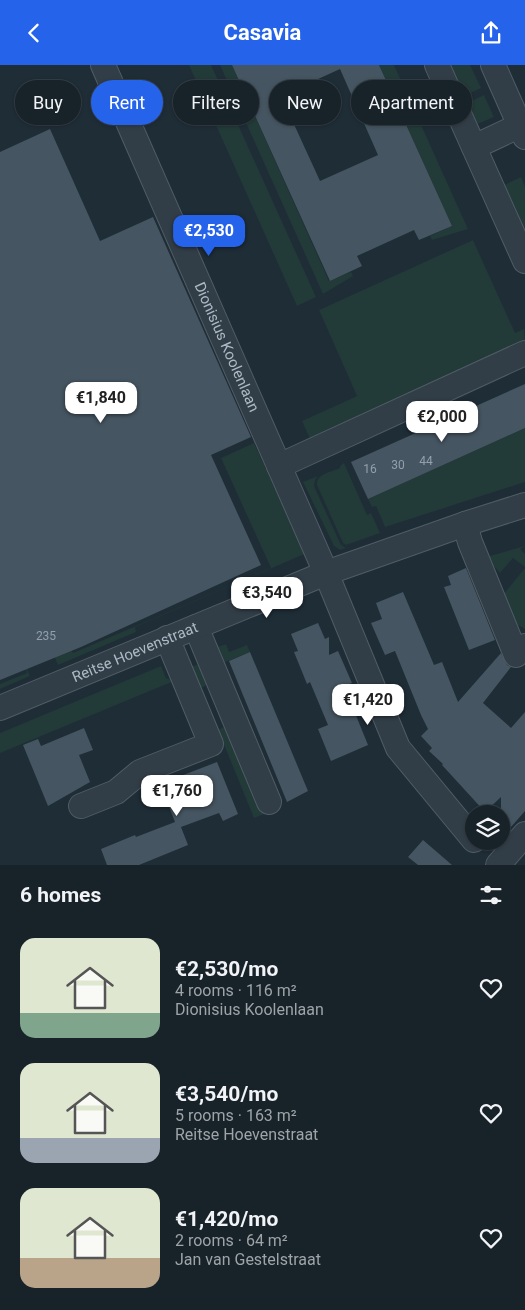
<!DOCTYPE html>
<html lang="en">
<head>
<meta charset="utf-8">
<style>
  body { margin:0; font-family:Roboto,sans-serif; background:#202a31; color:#f1f3f6; height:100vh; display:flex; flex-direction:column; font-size:19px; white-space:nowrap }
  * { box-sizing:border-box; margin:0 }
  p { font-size:16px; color:#9ea4a8 }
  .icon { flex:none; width:28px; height:28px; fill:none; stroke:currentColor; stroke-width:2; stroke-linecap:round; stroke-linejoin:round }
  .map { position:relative; height:800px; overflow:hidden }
  .details { display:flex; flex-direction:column; background:#172229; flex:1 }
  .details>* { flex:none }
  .banner { position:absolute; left:15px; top:15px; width:495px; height:45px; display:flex; gap:10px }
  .controls { position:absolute; left:465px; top:740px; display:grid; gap:10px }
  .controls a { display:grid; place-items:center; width:45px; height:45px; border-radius:50%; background:#172229; box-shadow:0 1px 4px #0004,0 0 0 1px #363f46; font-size:25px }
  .price { position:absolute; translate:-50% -42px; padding:0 11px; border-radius:10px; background:#fff; color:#222; font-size:16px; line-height:32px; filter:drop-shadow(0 1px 2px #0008) }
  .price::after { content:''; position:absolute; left:50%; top:30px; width:15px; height:11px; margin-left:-8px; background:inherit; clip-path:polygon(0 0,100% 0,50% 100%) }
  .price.current { background:#2563eb; color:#fff }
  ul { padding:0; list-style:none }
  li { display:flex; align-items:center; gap:15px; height:125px; padding:0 20px }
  li span { display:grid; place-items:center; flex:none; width:140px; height:100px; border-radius:15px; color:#555 }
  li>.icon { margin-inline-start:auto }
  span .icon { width:60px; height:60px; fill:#fffc; stroke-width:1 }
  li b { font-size:21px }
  h2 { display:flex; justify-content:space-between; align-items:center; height:60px; padding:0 20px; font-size:21px }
  .tag { padding:0 18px; border-radius:22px; background:#172229; box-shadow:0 1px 4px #0004,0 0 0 1px #363f46; font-size:18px; line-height:45px }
  .tag.current { background:#2563eb; color:#fff }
  header { display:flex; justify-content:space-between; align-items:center; height:65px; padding:0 20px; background:#2563eb; color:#fff; font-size:22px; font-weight:700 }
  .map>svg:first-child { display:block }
  .green { fill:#223a38 }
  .building { fill:#455561; fill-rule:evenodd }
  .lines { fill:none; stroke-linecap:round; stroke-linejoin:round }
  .minor-casing { stroke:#505c66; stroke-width:26 }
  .minor { stroke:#323e47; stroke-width:24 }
  .labels { text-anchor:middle; stroke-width:4; stroke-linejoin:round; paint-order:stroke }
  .number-label { font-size:12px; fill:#92a0ac }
  .street-label { font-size:15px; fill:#acb9c5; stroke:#18232c }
</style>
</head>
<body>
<header><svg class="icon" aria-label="back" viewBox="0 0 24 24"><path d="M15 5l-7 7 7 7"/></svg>Casavia<svg class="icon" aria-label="share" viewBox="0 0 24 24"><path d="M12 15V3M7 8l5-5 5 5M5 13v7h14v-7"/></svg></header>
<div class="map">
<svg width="525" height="800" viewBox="0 0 525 800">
  <rect width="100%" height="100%" fill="#1f2d37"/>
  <!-- green -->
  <path class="green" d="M 189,0 L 211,0 L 316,232 L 297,241 Z
    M 220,0 L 232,0 L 329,216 L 351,207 L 353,211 L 323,229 Z
    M 379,0 L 394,0 L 468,164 L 432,175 L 430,171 L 452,161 Z
    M 447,0 L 470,0 L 481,23 L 462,32 Z
    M 484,30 L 494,52 L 475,60 L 465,39 Z
    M 521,112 L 525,122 L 525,171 L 502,121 Z
    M 473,175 L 515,268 L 524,264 L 525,279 L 311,376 L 302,356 L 357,331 L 319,245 Z
    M 525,363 L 525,417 L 385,462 L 376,441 L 372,442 L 368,434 Z
    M 254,378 L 298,473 L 309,487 L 135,562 L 136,567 L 58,600 L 53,588 L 69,581 L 73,588 L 271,503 L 221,393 Z
    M 344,398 L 367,450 L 371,448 L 380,468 L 346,480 L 343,478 L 317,420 C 316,409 331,407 340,403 L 340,401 Z
    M 318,411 L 315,415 L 314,421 L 341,480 L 346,483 L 381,471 L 340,485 L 334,481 L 303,417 Z
    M 525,481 L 520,484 L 525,489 L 525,502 L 513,493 L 500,508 L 486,492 Z
    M 525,503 L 525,564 L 516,559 L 502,531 Z
    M 226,579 L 229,587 L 247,580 L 250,587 L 218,600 L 215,583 Z
    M 204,597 L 267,748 L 254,753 L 218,665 L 224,662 L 207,620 L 201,623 L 193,603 L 191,602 Z
    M 25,600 L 30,611 L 0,624 L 0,619 L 27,608 Z
    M 161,601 L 166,613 L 174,616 L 0,688 L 0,668 Z"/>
  <!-- building -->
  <path class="building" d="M 232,0 L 379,0 L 452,161 L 419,175 L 414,165 L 357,191 L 362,201 L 330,216 ZM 340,4 L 378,90 L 320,116 L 281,31 Z
    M 50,64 L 100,176 L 153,152 L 251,372 L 211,390 L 261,500 L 81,582 L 0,615 L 0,87 Z
    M 525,319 L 525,363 L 368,434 L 351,397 Z
    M 466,503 L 495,575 L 469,585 L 444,522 L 451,520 L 448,511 Z
    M 403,527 L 434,600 L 442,597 L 458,637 L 501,588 L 507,600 L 511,602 L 483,638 L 511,663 L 525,647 L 525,746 L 511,762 L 501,754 L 501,732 L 485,747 L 442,700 L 443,699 L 429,686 L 432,683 L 421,671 L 428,664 L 421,650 L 395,586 L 385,590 L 371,558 L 382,554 L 376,538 Z
    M 318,558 L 325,574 L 329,572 L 329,590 L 338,586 L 352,618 L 344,621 L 368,680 L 331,696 L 318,664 L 328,660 L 310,617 L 307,619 L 294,587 L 298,586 L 291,569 Z
    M 250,587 L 308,726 L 287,737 L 229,596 Z
    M 84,663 L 93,685 L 79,690 L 90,717 L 48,741 L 23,680 L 38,674 L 41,681 Z
    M 217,697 L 238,749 L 223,756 L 219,748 L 181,762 L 188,780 L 139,800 L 107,800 L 101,784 L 135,770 L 136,772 L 175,757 L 160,719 Z
    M 423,775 L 452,800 L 418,800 L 408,792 Z"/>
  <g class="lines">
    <defs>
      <g id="minor">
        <path id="s1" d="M 103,0 L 326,508 L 398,683 L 474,775"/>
        <path d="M 437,0 L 525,196"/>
        <path d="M 493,0 L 525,72"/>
        <path d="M 474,82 L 525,58"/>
        <path d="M 279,401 L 525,288"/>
        <path d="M 465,459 L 470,477 L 516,590 L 525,581"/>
        <path d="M 196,562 L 269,737"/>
        <path id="s2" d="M 0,643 L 326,508 L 465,459 L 525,440"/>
        <path d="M 81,741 L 116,727 L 140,707 L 211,679 L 167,573"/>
        <path d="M 498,800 L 525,769"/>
      </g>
    </defs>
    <!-- minor casing -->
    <use href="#minor" class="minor-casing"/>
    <!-- minor -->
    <use href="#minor" class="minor"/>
  </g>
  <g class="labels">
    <!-- number labels -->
    <g class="number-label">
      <text x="426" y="400">44</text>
      <text x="398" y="404">30</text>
      <text x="370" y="408">16</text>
      <text x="46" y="575">235</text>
    </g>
    <!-- street labels -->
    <g class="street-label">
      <text dy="5" stroke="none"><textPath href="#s1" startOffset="308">Dionisius Koolenlaan</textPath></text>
      <text dy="5" stroke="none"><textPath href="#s2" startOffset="146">Reitse Hoevenstraat</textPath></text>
    </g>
  </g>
</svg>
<div class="controls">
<a><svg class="icon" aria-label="layers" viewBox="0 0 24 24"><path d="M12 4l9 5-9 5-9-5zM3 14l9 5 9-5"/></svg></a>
</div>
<b class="price current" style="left:209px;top:192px">€2,530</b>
<b class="price" style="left:101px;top:359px">€1,840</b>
<b class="price" style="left:442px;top:378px">€2,000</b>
<b class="price" style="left:267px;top:554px">€3,540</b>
<b class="price" style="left:368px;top:661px">€1,420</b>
<b class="price" style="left:177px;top:752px">€1,760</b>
<div class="banner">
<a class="tag">Buy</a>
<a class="tag current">Rent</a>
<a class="tag">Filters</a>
<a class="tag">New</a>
<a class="tag">Apartment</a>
</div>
</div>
<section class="details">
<h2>6 homes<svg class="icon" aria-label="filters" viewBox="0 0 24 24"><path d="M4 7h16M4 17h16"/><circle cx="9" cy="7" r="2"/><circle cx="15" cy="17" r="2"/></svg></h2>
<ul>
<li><span style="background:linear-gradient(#dfe7d0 75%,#7fa58c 0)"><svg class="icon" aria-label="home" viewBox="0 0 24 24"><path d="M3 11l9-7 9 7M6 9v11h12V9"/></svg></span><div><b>€2,530/mo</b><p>4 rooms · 116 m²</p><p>Dionisius Koolenlaan</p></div><svg class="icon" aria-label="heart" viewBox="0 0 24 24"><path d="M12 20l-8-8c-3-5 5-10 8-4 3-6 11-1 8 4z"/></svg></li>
<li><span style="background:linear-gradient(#dfe7d0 75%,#9aa5b1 0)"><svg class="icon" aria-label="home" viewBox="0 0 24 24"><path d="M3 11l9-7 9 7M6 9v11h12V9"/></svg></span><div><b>€3,540/mo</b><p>5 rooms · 163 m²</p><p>Reitse Hoevenstraat</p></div><svg class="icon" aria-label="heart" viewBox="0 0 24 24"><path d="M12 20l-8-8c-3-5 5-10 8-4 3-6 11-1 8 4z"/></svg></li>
<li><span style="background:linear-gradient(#dfe7d0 70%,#b9a48a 0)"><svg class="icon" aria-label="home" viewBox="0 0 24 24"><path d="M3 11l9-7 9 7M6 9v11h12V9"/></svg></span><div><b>€1,420/mo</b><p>2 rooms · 64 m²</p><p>Jan van Gestelstraat</p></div><svg class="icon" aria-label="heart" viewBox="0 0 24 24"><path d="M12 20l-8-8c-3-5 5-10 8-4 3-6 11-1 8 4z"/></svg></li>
</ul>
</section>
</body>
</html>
